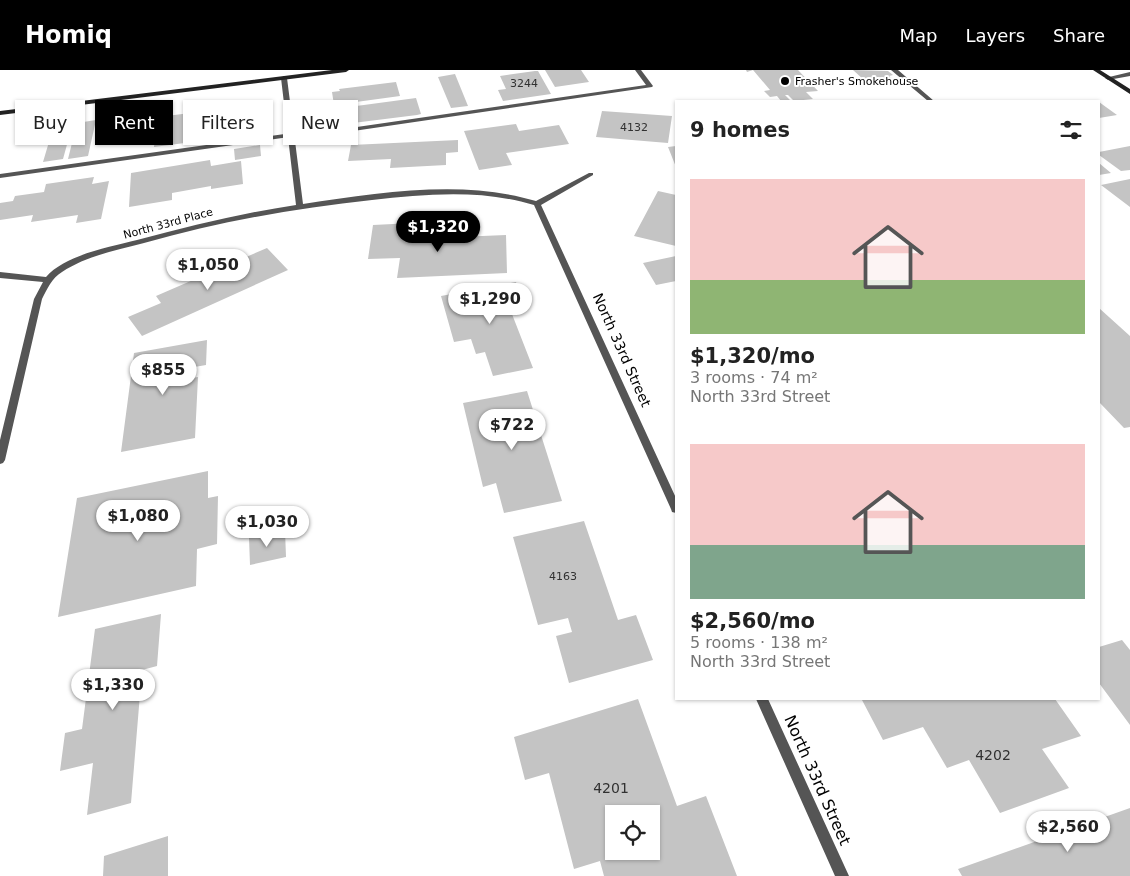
<!DOCTYPE html>
<html lang="en">
<head>
<meta charset="utf-8">
<style>
  body { margin:0; font-family:"DejaVu Sans",sans-serif; background:#f2f2f2; color:#222; height:100vh; display:flex; flex-direction:column; font-size:19px; white-space:nowrap }
  * { box-sizing:border-box; margin:0 }
  p { font-size:16px; color:#767676 }
  .icon { flex:none; width:28px; height:28px; fill:none; stroke:currentColor; stroke-width:2; stroke-linecap:round; stroke-linejoin:round }
  .map { position:relative; flex:1; overflow:hidden }
  .details { position:absolute; left:675px; top:30px; width:425px; height:600px; display:flex; flex-direction:column; background:#fff; border-radius:0px; box-shadow:0 1px 4px #0004 }
  .details>* { flex:none }
  .banner { position:absolute; left:15px; top:30px; width:475px; height:45px; display:flex; gap:10px }
  .buttons { position:absolute; left:605px; top:735px; display:grid; gap:10px }
  .buttons a { display:grid; place-items:center; width:55px; height:55px; border-radius:0px; background:#fff; box-shadow:0 1px 4px #0004; font-size:25px }
  .price { position:absolute; translate:-50% -42px; padding:0 11px; border-radius:18px; background:#fff; color:#222; font-size:16px; line-height:32px; filter:drop-shadow(0 1px 2px #0008) }
  .price::after { content:''; position:absolute; left:50%; top:30px; width:15px; height:11px; margin-left:-8px; background:inherit; clip-path:polygon(0 0,100% 0,50% 100%) }
  .price.selected { background:#000; color:#fff }
  ul { padding:0; list-style:none }
  li { display:grid; align-content:center; gap:10px; height:265px; padding:0 15px }
  li span { display:grid; place-items:center; height:155px; border-radius:0px; color:#555 }
  li>.icon { margin-inline-start:auto }
  span .icon { width:90px; height:90px; fill:#fffc; stroke-width:1 }
  li b { font-size:21px }
  h2 { display:flex; justify-content:space-between; align-items:center; height:60px; padding:0 15px; font-size:21px }
  .pill { padding:0 18px; border-radius:0px; background:#fff; box-shadow:0 1px 4px #0004; font-size:18px; line-height:45px }
  .pill.selected { background:#000; color:#fff }
  header { display:flex; align-items:center; gap:30px; box-sizing:border-box; height:70px; padding:0 25px; background:#000; color:#fff }
  header strong { font-size:24px }
  nav { display:flex; gap:28px; margin-inline-start:auto; font-size:18px }
  .map>svg:first-child { display:block }
  .building { fill:#c4c4c4; fill-rule:evenodd }
  .lines { fill:none; stroke-linecap:round; stroke-linejoin:round }
  .service { fill:#555; fill-rule:evenodd }
  .minor { fill:#555; fill-rule:evenodd }
  .secondary { fill:#222; fill-rule:evenodd }
  .poi-dot { fill:#000; stroke:#fff; stroke-width:2 }
  .labels { text-anchor:middle; stroke-width:4; stroke-linejoin:round; paint-order:stroke }
  .far-poi-label { font-size:11px; fill:#000; stroke:#fff; text-anchor:start }
  .number-label { font-size:11px; fill:#313131 }
  .far-street-label { font-size:11px; fill:#000; stroke:#fff }
  .street-label { font-size:14px; fill:#000; stroke:#fff }
  .near-number-label { font-size:14px; fill:#313131 }
  .near-street-label { font-size:16px; fill:#000; stroke:#fff }
</style>
</head>
<body>
<header>
<strong>Homiq</strong>
<nav><a>Map</a><a>Layers</a><a>Share</a></nav>
</header>
<div class="map">
<svg width="1130" height="806" viewBox="0 0 1130 806">
  <rect width="100%" height="100%" fill="#fff"/>
  <!-- building -->
  <path class="building" d="M 545,0 L 581,0 L 589,12 L 555,17 Z
    M 746,0 L 798,0 L 818,21 L 806,22 L 813,29 L 794,31 L 788,25 L 785,25 L 791,31 L 781,31 L 777,26 L 770,27 L 764,21 L 770,20 L 753,0 L 747,2 Z
    M 853,0 L 888,1 L 893,5 L 889,6 L 895,11 L 877,14 L 871,8 L 864,10 Z
    M 535,1 L 538,1 L 551,24 L 503,31 L 498,20 L 506,19 L 500,6 Z
    M 455,4 L 468,36 L 451,38 L 438,7 Z
    M 396,12 L 400,26 L 334,35 L 332,22 L 340,21 L 339,19 Z
    M 416,28 L 421,44 L 417,45 L 337,55 L 334,39 Z
    M 1099,32 L 1117,45 L 1099,48 Z
    M 245,36 L 246,65 L 154,77 L 155,68 L 140,70 L 143,49 Z
    M 602,41 L 672,46 L 668,73 L 596,67 Z
    M 96,50 L 88,86 L 68,89 L 77,53 Z
    M 73,53 L 63,89 L 43,92 L 54,55 Z
    M 516,54 L 519,61 L 559,55 L 569,74 L 506,83 L 512,95 L 479,100 L 464,61 Z
    M 458,70 L 458,82 L 446,83 L 446,95 L 390,98 L 391,89 L 348,91 L 351,75 Z
    M 260,75 L 261,86 L 235,90 L 234,79 Z
    M 676,76 L 676,97 L 668,77 Z
    M 1130,76 L 1130,100 L 1121,101 L 1099,85 L 1099,82 Z
    M 210,90 L 211,96 L 241,91 L 243,114 L 211,119 L 211,116 L 172,123 L 172,130 L 129,137 L 131,103 Z
    M 1099,93 L 1111,103 L 1099,105 Z
    M 94,107 L 92,114 L 109,111 L 101,149 L 76,153 L 78,145 L 31,152 L 33,145 L 0,150 L 0,133 L 13,131 L 15,126 L 44,122 L 46,114 Z
    M 1130,109 L 1130,137 L 1101,115 Z
    M 658,121 L 676,125 L 676,176 L 634,166 Z
    M 413,153 L 411,169 L 506,165 L 507,203 L 397,208 L 400,188 L 368,189 L 373,155 Z
    M 267,178 L 288,200 L 142,266 L 128,247 L 161,233 L 156,226 Z
    M 676,186 L 676,211 L 656,215 L 643,193 Z
    M 516,212 L 525,235 L 510,239 L 533,298 L 493,306 L 485,282 L 476,284 L 471,269 L 454,272 L 441,226 Z
    M 1099,238 L 1130,266 L 1130,357 L 1124,358 L 1099,332 Z
    M 207,270 L 206,295 L 183,299 L 182,310 L 198,307 L 195,368 L 121,382 L 134,283 Z
    M 527,321 L 562,431 L 504,443 L 496,413 L 483,417 L 463,333 Z
    M 208,401 L 208,428 L 218,426 L 217,474 L 197,479 L 196,516 L 58,547 L 77,428 Z
    M 584,451 L 618,550 L 636,545 L 653,590 L 569,613 L 556,566 L 572,562 L 568,548 L 538,555 L 513,467 Z
    M 285,460 L 286,487 L 250,495 L 249,468 Z
    M 161,544 L 157,596 L 142,600 L 131,733 L 87,745 L 93,693 L 60,701 L 65,663 L 82,659 L 95,559 Z
    M 1122,570 L 1130,580 L 1130,655 L 1099,613 L 1099,577 Z
    M 638,629 L 677,736 L 706,726 L 737,806 L 604,806 L 600,791 L 574,799 L 549,703 L 525,710 L 514,667 ZM 614,744 L 651,744 L 651,781 L 614,781 Z
    M 866,629 L 1055,629 L 1081,666 L 1042,679 L 1069,718 L 1000,743 L 969,690 L 947,698 L 923,657 L 883,670 L 862,630 Z
    M 1130,738 L 1130,806 L 962,806 L 958,799 Z
    M 168,766 L 168,806 L 103,806 L 104,786 Z"/>
  <g class="lines">
    <!-- service -->
    <path class="service" d="M 635,0 L 641,0 L 653,16 L 652,17 L 292,70 L 289,67 L 0,108 L 0,104 L 292,63 L 295,66 L 646,15 Z
      M 891,0 L 898,0 L 934,31 L 928,31 Z
      M 1130,2 L 1130,6 L 1108,10 L 1105,8 Z"/>
    <!-- minor -->
    <path class="minor" d="M 284,6 L 287,8 L 303,134 C 379,123 462,109 536,131 L 589,103 L 593,103 L 593,105 L 541,135 L 676,428 L 676,443 L 672,442 L 671,439 L 534,135 C 481,119 426,124 372,130 C 295,138 219,152 144,173 C 117,180 86,186 62,202 C 52,208 47,219 42,229 L 5,390 L 3,393 L 0,394 L 0,370 L 34,229 L 43,212 L 0,208 L 0,202 L 46,207 C 65,185 109,177 137,170 C 190,156 242,143 296,135 L 281,8 Z
      M 756,629 L 768,629 L 849,806 L 835,806 Z"/>
    <!-- secondary -->
    <path class="secondary" d="M 332,0 L 349,0 L 346,2 L 0,45 L 0,41 Z
      M 1093,0 L 1100,0 L 1130,19 L 1130,24 Z"/>
  </g>
  <!-- markers -->
  <circle class="poi-dot" cx="785" cy="11" r="5"/>
  <g class="labels">
    <!-- far-poi labels -->
    <g class="far-poi-label">
      <text x="795" y="15">Frasher's Smokehouse</text>
    </g>
    <!-- number labels -->
    <g class="number-label">
      <text x="524" y="17">3244</text>
      <text x="634" y="61">4132</text>
      <text x="563" y="510">4163</text>
    </g>
    <!-- far-street labels -->
    <g class="far-street-label">
      <text transform="translate(168 153) rotate(-15)" y="4">North 33rd Place</text>
    </g>
    <!-- street labels -->
    <g class="street-label">
      <text transform="translate(622 280) rotate(66)" y="5">North 33rd Street</text>
    </g>
    <!-- near-number labels -->
    <g class="near-number-label">
      <text x="993" y="690">4202</text>
      <text x="611" y="723">4201</text>
    </g>
    <!-- near-street labels -->
    <g class="near-street-label">
      <text transform="translate(818 710) rotate(66)" y="6">North 33rd Street</text>
    </g>
  </g>
</svg>
<div class="buttons">
<a><svg class="icon" aria-label="locate" viewBox="0 0 24 24"><circle cx="12" cy="12" r="6"/><path d="M12 2v4M12 18v4M2 12h4M18 12h4"/></svg></a>
</div>
<b class="price selected" style="left:438px;top:183px">$1,320</b>
<b class="price" style="left:208px;top:221px">$1,050</b>
<b class="price" style="left:490px;top:255px">$1,290</b>
<b class="price" style="left:163px;top:326px">$855</b>
<b class="price" style="left:512px;top:381px">$722</b>
<b class="price" style="left:138px;top:472px">$1,080</b>
<b class="price" style="left:267px;top:478px">$1,030</b>
<b class="price" style="left:113px;top:641px">$1,330</b>
<b class="price" style="left:1068px;top:783px">$2,560</b>
<div class="banner">
<a class="pill">Buy</a>
<a class="pill selected">Rent</a>
<a class="pill">Filters</a>
<a class="pill">New</a>
</div>
<section class="details">
<h2>9 homes<svg class="icon" aria-label="filters" viewBox="0 0 24 24"><path d="M4 7h16M4 17h16"/><circle cx="9" cy="7" r="2"/><circle cx="15" cy="17" r="2"/></svg></h2>
<ul>
<li><span style="background:linear-gradient(#f6c9c9 65%,#8fb573 0)"><svg class="icon" aria-label="home" viewBox="0 0 24 24"><path d="M3 11l9-7 9 7M6 9v11h12V9"/></svg></span><div><b>$1,320/mo</b><p>3 rooms · 74 m²</p><p>North 33rd Street</p></div></li>
<li><span style="background:linear-gradient(#f6c9c9 65%,#7fa58c 0)"><svg class="icon" aria-label="home" viewBox="0 0 24 24"><path d="M3 11l9-7 9 7M6 9v11h12V9"/></svg></span><div><b>$2,560/mo</b><p>5 rooms · 138 m²</p><p>North 33rd Street</p></div></li>
</ul>
</section>
</div>
</body>
</html>
